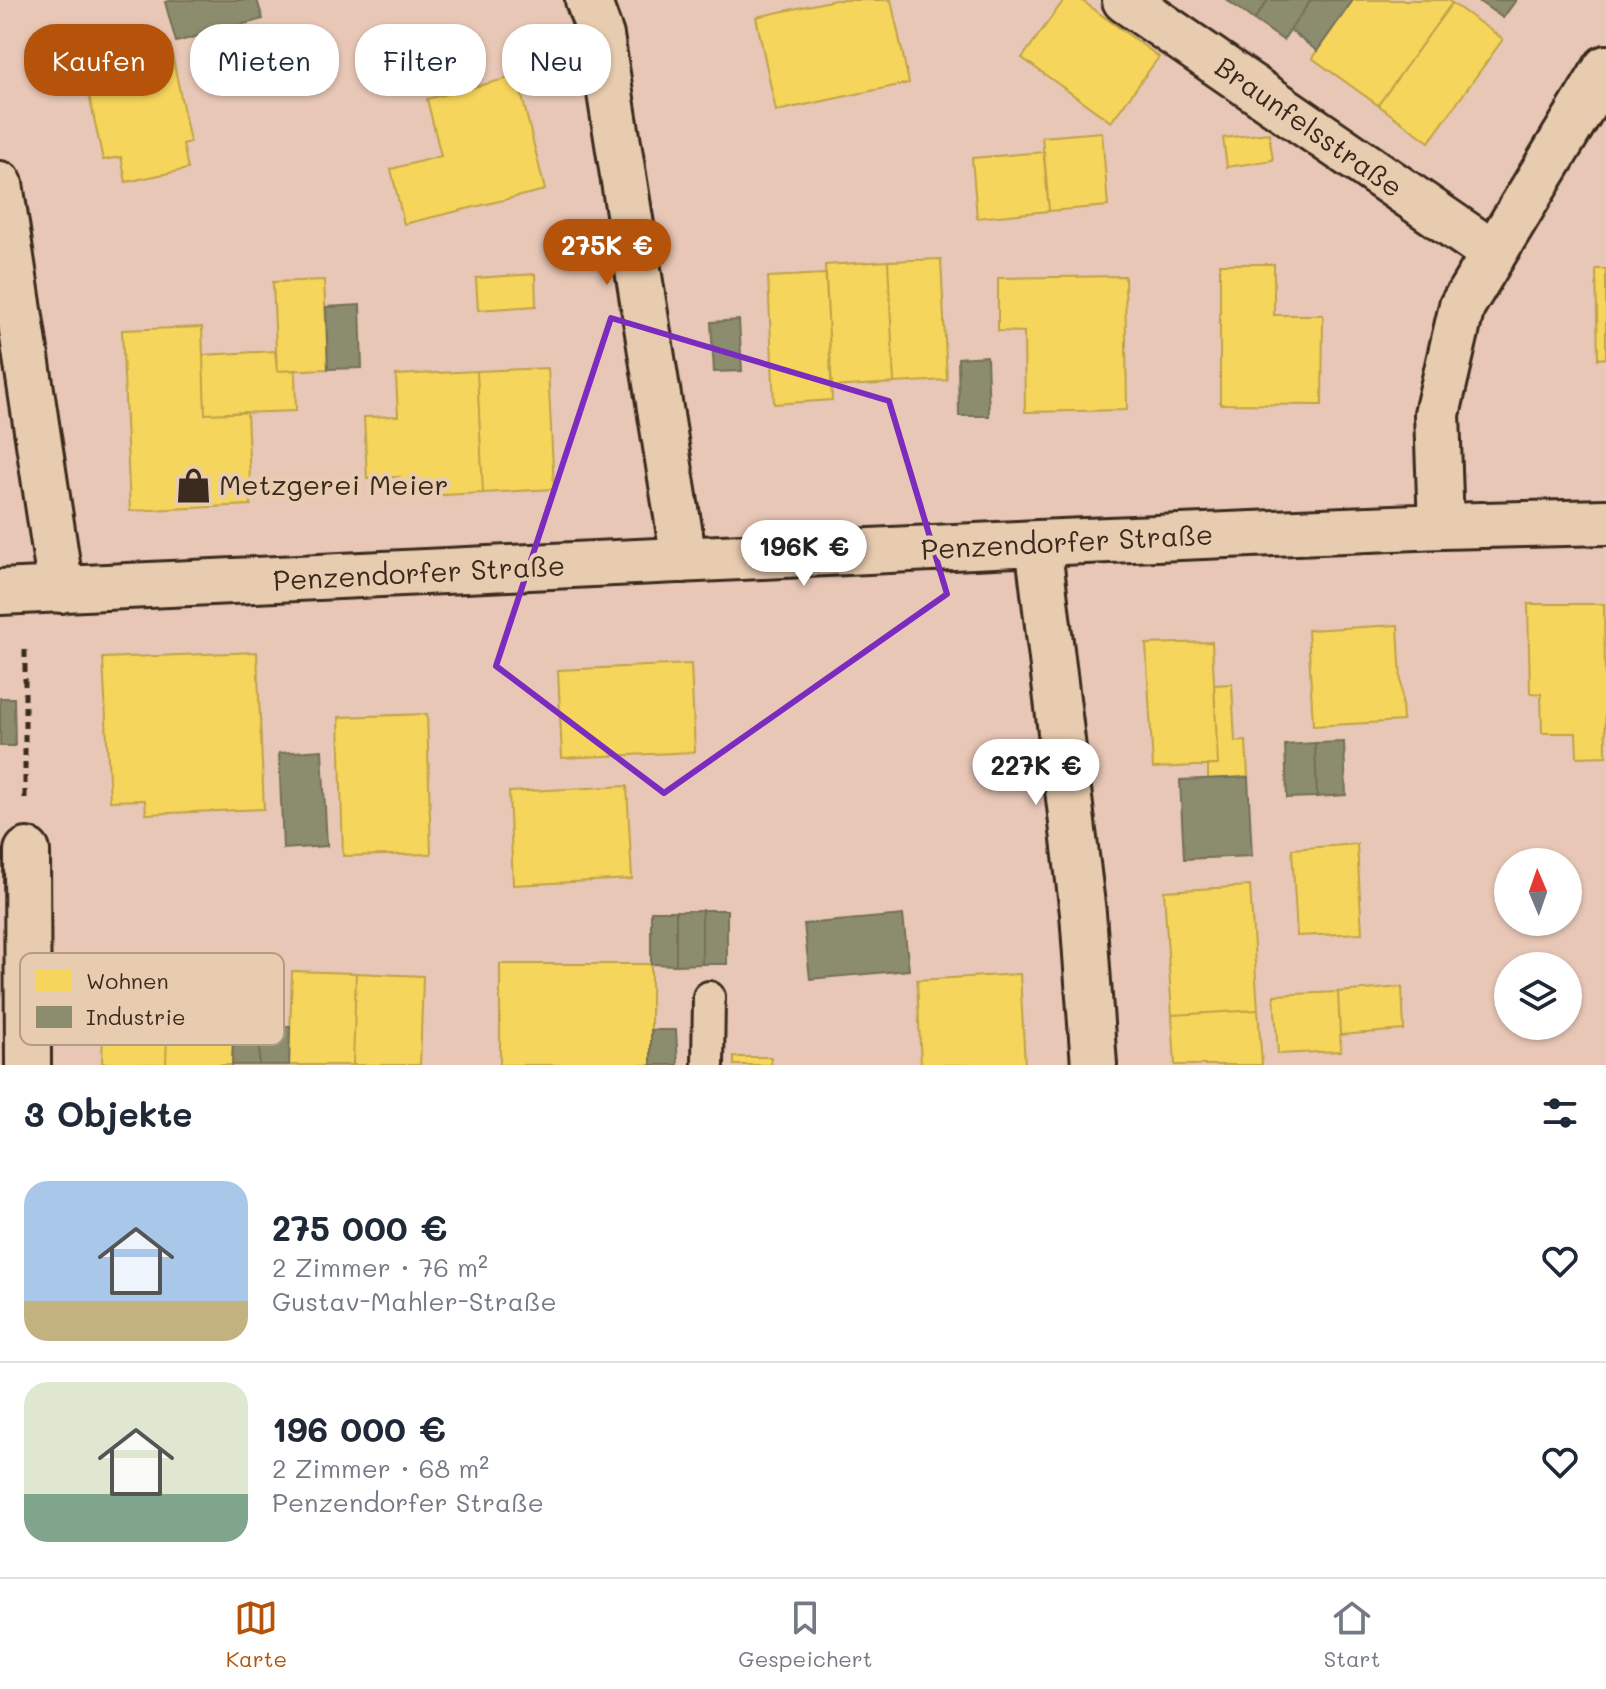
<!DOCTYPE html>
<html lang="de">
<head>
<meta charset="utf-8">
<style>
  body { margin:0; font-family:Mali,sans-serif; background:#f2f2f3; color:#1f2937; height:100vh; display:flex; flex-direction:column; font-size:30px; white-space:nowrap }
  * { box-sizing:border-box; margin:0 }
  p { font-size:26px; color:#747a83 }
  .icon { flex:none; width:44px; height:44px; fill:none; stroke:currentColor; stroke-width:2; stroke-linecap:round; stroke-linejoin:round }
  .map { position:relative; height:1065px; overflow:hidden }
  .sheet { display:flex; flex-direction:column; background:#fff; flex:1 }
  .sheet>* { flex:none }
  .top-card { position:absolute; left:24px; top:24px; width:800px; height:72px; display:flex; gap:16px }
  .needle { width:52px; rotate:358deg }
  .buttons { position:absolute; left:1494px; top:848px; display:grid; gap:16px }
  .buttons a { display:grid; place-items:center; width:88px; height:88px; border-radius:50%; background:#fff; box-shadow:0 2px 6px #0004; font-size:40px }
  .price { position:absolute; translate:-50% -68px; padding:0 18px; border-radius:28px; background:#fff; color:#222; font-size:26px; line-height:52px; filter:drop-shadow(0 2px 4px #0008) }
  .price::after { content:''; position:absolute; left:50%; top:48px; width:24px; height:18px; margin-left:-12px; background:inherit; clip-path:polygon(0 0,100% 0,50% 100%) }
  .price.on { background:#b45309; color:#fff }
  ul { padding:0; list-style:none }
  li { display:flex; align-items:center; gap:24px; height:200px; padding:0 24px }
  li+li { border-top:2px solid #e0e1e3 }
  li span { display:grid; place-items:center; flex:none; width:224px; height:160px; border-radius:24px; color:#555 }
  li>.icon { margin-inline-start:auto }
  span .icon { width:96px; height:96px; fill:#fffc; stroke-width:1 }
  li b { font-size:34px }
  h2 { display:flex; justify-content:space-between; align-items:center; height:96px; padding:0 24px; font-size:34px }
  .chip { padding:0 28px; border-radius:32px; background:#fff; box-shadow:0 2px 6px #0004; font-size:28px; line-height:72px }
  .chip.on { background:#b45309; color:#fff }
  .menu { display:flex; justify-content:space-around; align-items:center; height:112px; border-top:2px solid #e0e1e3; background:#fff; font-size:22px; color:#747a83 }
  .menu a { display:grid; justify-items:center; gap:4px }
  .menu .on { color:#b45309 }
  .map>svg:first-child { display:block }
  .homes { fill:#f6d55c; stroke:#bea249; stroke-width:2 }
  .industry { fill:#8c8c6e; stroke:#746f56; stroke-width:2 }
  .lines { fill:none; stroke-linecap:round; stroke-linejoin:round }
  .service-casing { stroke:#3b2a1e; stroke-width:36 }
  .minor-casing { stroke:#3b2a1e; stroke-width:50 }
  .path { stroke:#3b2a1e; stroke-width:5; stroke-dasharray:8 6; stroke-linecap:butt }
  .service { stroke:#e8ccaf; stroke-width:30 }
  .minor { stroke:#e8ccaf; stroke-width:44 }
  .marked { fill:none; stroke:#7b2cbf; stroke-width:6; stroke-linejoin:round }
  .labels { text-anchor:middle; stroke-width:8; stroke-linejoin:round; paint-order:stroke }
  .street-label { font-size:28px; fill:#3b2a1e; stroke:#e8ccaf }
  .poi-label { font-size:28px; fill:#3b2a1e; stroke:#e8ccaf; text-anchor:start }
  .key { fill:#e8ccaf; stroke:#b49b84; stroke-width:2 }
  .key-label { font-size:22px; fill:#3b2a1e }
</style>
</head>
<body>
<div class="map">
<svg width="1606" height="1065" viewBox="0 0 1606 1065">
  <rect width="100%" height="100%" fill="#e8c7b6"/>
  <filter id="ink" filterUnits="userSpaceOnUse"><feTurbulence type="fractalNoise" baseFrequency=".0125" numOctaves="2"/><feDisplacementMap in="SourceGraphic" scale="16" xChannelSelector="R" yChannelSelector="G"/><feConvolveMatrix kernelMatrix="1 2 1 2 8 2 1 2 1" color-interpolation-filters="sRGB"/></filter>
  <g filter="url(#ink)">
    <!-- homes -->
    <path class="homes" d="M 835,0 L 891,0 L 909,83 L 776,111 L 756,17 Z
      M 1064,0 L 1081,0 L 1159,57 L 1111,122 L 1022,58 Z
      M 1353,0 L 1448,0 L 1452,3 L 1378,105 L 1312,58 Z
      M 1452,3 L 1503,39 L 1429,142 L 1378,105 Z
      M 170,44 L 190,142 L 183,144 L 188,169 L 126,182 L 121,157 L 103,160 L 82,62 Z
      M 517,76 L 545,190 L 404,224 L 391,169 L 441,156 L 427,99 Z
      M 1102,132 L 1108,206 L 1049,211 L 1042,137 Z
      M 1269,133 L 1273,160 L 1227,167 L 1223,138 Z
      M 1044,152 L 1049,211 L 977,218 L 972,158 Z
      M 941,259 L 947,380 L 894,383 L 888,261 Z
      M 888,261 L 894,383 L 832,387 L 825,265 Z
      M 1220,264 L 1274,264 L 1274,315 L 1323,315 L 1322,405 L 1220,404 Z
      M 1596,269 L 1606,269 L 1606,358 L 1598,359 Z
      M 535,274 L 536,306 L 478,310 L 476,278 Z
      M 826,274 L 832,400 L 774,404 L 768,277 Z
      M 1125,276 L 1127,410 L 1025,412 L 1024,332 L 998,331 L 998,278 Z
      M 324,280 L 328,369 L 277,371 L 273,282 Z
      M 202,327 L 205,414 L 247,412 L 251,505 L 130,511 L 122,330 Z
      M 275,351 L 277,371 L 295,370 L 296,411 L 205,414 L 203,355 Z
      M 548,368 L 554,489 L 483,493 L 477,371 Z
      M 477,371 L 483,493 L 402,497 L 400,477 L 367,478 L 364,417 L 398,416 L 396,375 Z
      M 1528,604 L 1604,604 L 1606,756 L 1577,757 L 1576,733 L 1542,733 L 1541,694 L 1530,693 Z
      M 1398,625 L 1403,721 L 1313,726 L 1308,630 Z
      M 1212,642 L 1218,765 L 1153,768 L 1146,644 Z
      M 257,652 L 264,809 L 146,814 L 145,800 L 110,801 L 103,658 Z
      M 691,664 L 695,752 L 562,758 L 558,670 Z
      M 1232,684 L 1235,742 L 1246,741 L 1248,777 L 1208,779 L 1208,765 L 1218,765 L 1214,685 Z
      M 427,714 L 431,854 L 343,856 L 339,717 Z
      M 627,786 L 632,879 L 513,885 L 509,792 Z
      M 1357,844 L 1362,933 L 1297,936 L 1292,849 Z
      M 1250,886 L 1258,1010 L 1172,1015 L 1164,891 Z
      M 500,964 L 651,964 L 651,1065 L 500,1065 Z
      M 105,966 L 169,967 L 166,1065 L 102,1063 Z
      M 169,967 L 234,969 L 232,1065 L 166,1065 Z
      M 292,971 L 356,973 L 353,1065 L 289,1065 Z
      M 356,973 L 423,976 L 420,1065 L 353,1065 Z
      M 1020,974 L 1025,1065 L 921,1065 L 917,980 Z
      M 1402,987 L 1404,1030 L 1340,1035 L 1338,992 Z
      M 1338,992 L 1341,1051 L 1278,1054 L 1274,995 Z
      M 1258,1010 L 1262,1065 L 1175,1065 L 1172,1015 Z
      M 734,1057 L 771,1057 L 771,1065 L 734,1065 Z"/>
    <!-- industry -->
    <path class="industry" d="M 173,0 L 257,0 L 263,19 L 176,42 L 165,2 Z
      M 1227,0 L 1268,0 L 1254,20 Z
      M 1268,0 L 1311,0 L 1283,40 L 1254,20 Z
      M 1311,0 L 1353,0 L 1317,51 L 1290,30 Z
      M 1477,0 L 1516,0 L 1503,18 Z
      M 360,305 L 362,368 L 328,369 L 326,307 Z
      M 739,320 L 742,371 L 714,372 L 711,322 Z
      M 987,356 L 989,416 L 959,416 L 958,358 Z
      M 0,698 L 14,698 L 15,746 L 0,746 Z
      M 1344,742 L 1346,795 L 1317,797 L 1315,743 Z
      M 1315,743 L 1317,797 L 1287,798 L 1285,745 Z
      M 322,750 L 327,846 L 283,849 L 279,753 Z
      M 1248,777 L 1252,856 L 1184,859 L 1180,780 Z
      M 702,910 L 727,910 L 727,964 L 702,964 Z
      M 702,910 L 702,964 L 676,965 L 676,911 Z
      M 651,911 L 676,911 L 676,965 L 651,964 Z
      M 903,915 L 909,970 L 810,979 L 804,924 Z
      M 234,1025 L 260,1026 L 259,1065 L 232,1065 Z
      M 260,1026 L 290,1026 L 289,1065 L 259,1065 Z
      M 651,1030 L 676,1030 L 678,1065 L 651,1065 Z"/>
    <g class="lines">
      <defs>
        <path id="service" d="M 708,1065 L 709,997"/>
        <path id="minor" d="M 588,0 L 601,36 L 684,560
          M 1125,0 L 1493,253
          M 0,184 L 61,590
          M 1441,526 L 1437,414 L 1462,306 L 1606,68
          M 1038,543 L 1083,913 L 1094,1065
          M 0,592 L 1038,543 L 1441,526 L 1606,522
          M 27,851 L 28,1065"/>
      </defs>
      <!-- service casing -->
      <use href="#service" class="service-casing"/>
      <!-- minor casing -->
      <use href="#minor" class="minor-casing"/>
      <!-- path -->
      <path class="path" d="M 25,798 L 25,648"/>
      <!-- service -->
      <use href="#service" class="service"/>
      <!-- minor -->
      <use href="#minor" class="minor"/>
    </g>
  </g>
  <!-- marked area -->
  <path class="marked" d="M 611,318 L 889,401 L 947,594 L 664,793 L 496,666 Z"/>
  <!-- icons -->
  <defs>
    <symbol id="shop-bare" viewBox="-9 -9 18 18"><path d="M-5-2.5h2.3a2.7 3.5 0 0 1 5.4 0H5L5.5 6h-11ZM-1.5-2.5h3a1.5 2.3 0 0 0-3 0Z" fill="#3b2a1e" stroke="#e8ccaf" stroke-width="2.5" paint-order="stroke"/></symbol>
  </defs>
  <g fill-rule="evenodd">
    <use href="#shop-bare" x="168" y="460" width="51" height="51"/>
  </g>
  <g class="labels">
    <!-- street labels -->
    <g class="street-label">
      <text transform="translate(1309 127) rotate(35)" y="10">Braunfelsstraße</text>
      <text transform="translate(1067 542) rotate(-3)" y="10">Penzendorfer Straße</text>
      <text transform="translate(419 573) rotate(-3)" y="10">Penzendorfer Straße</text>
    </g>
    <!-- poi labels -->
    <g class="poi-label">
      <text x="219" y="495">Metzgerei Meier</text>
    </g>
  </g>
  <!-- legend -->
  <rect x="20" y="953" width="264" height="92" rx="12" class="key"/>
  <rect x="36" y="970" width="36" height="22" fill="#f6d55c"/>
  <rect x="36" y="1006" width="36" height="22" fill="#8c8c6e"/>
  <g class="key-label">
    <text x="86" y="989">Wohnen</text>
    <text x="86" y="1025">Industrie</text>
  </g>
</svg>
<div class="buttons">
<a><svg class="needle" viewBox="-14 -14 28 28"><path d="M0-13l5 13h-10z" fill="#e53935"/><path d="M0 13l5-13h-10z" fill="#747a83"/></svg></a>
<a><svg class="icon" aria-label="layers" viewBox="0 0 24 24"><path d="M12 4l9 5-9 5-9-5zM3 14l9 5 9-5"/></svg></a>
</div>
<b class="price on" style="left:607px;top:287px">275K €</b>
<b class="price" style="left:804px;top:588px">196K €</b>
<b class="price" style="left:1036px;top:807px">227K €</b>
<div class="top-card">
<a class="chip on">Kaufen</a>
<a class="chip">Mieten</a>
<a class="chip">Filter</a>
<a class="chip">Neu</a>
</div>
</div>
<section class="sheet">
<h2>3 Objekte<svg class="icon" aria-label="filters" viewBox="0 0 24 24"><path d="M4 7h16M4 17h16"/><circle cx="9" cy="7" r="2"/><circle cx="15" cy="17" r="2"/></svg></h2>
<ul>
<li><span style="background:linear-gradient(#a9c7e8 75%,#c2b280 0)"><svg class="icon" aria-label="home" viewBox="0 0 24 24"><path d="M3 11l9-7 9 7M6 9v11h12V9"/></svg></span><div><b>275 000 €</b><p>2 Zimmer · 76 m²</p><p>Gustav-Mahler-Straße</p></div><svg class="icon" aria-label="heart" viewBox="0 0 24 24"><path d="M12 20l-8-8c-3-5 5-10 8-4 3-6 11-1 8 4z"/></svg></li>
<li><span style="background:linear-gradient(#dfe7d0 70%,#7fa58c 0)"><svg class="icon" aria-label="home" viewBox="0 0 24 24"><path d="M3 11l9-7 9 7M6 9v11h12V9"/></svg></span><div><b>196 000 €</b><p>2 Zimmer · 68 m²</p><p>Penzendorfer Straße</p></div><svg class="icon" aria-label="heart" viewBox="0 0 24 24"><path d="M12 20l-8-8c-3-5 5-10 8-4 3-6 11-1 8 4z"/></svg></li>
</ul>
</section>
<nav class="menu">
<a class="on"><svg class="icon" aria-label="map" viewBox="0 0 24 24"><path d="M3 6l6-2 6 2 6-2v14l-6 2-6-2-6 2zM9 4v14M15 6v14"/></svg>Karte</a>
<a><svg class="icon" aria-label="saved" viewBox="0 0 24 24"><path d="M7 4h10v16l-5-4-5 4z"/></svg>Gespeichert</a>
<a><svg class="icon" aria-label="home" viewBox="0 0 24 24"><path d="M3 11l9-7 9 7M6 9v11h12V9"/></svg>Start</a>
</nav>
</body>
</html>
